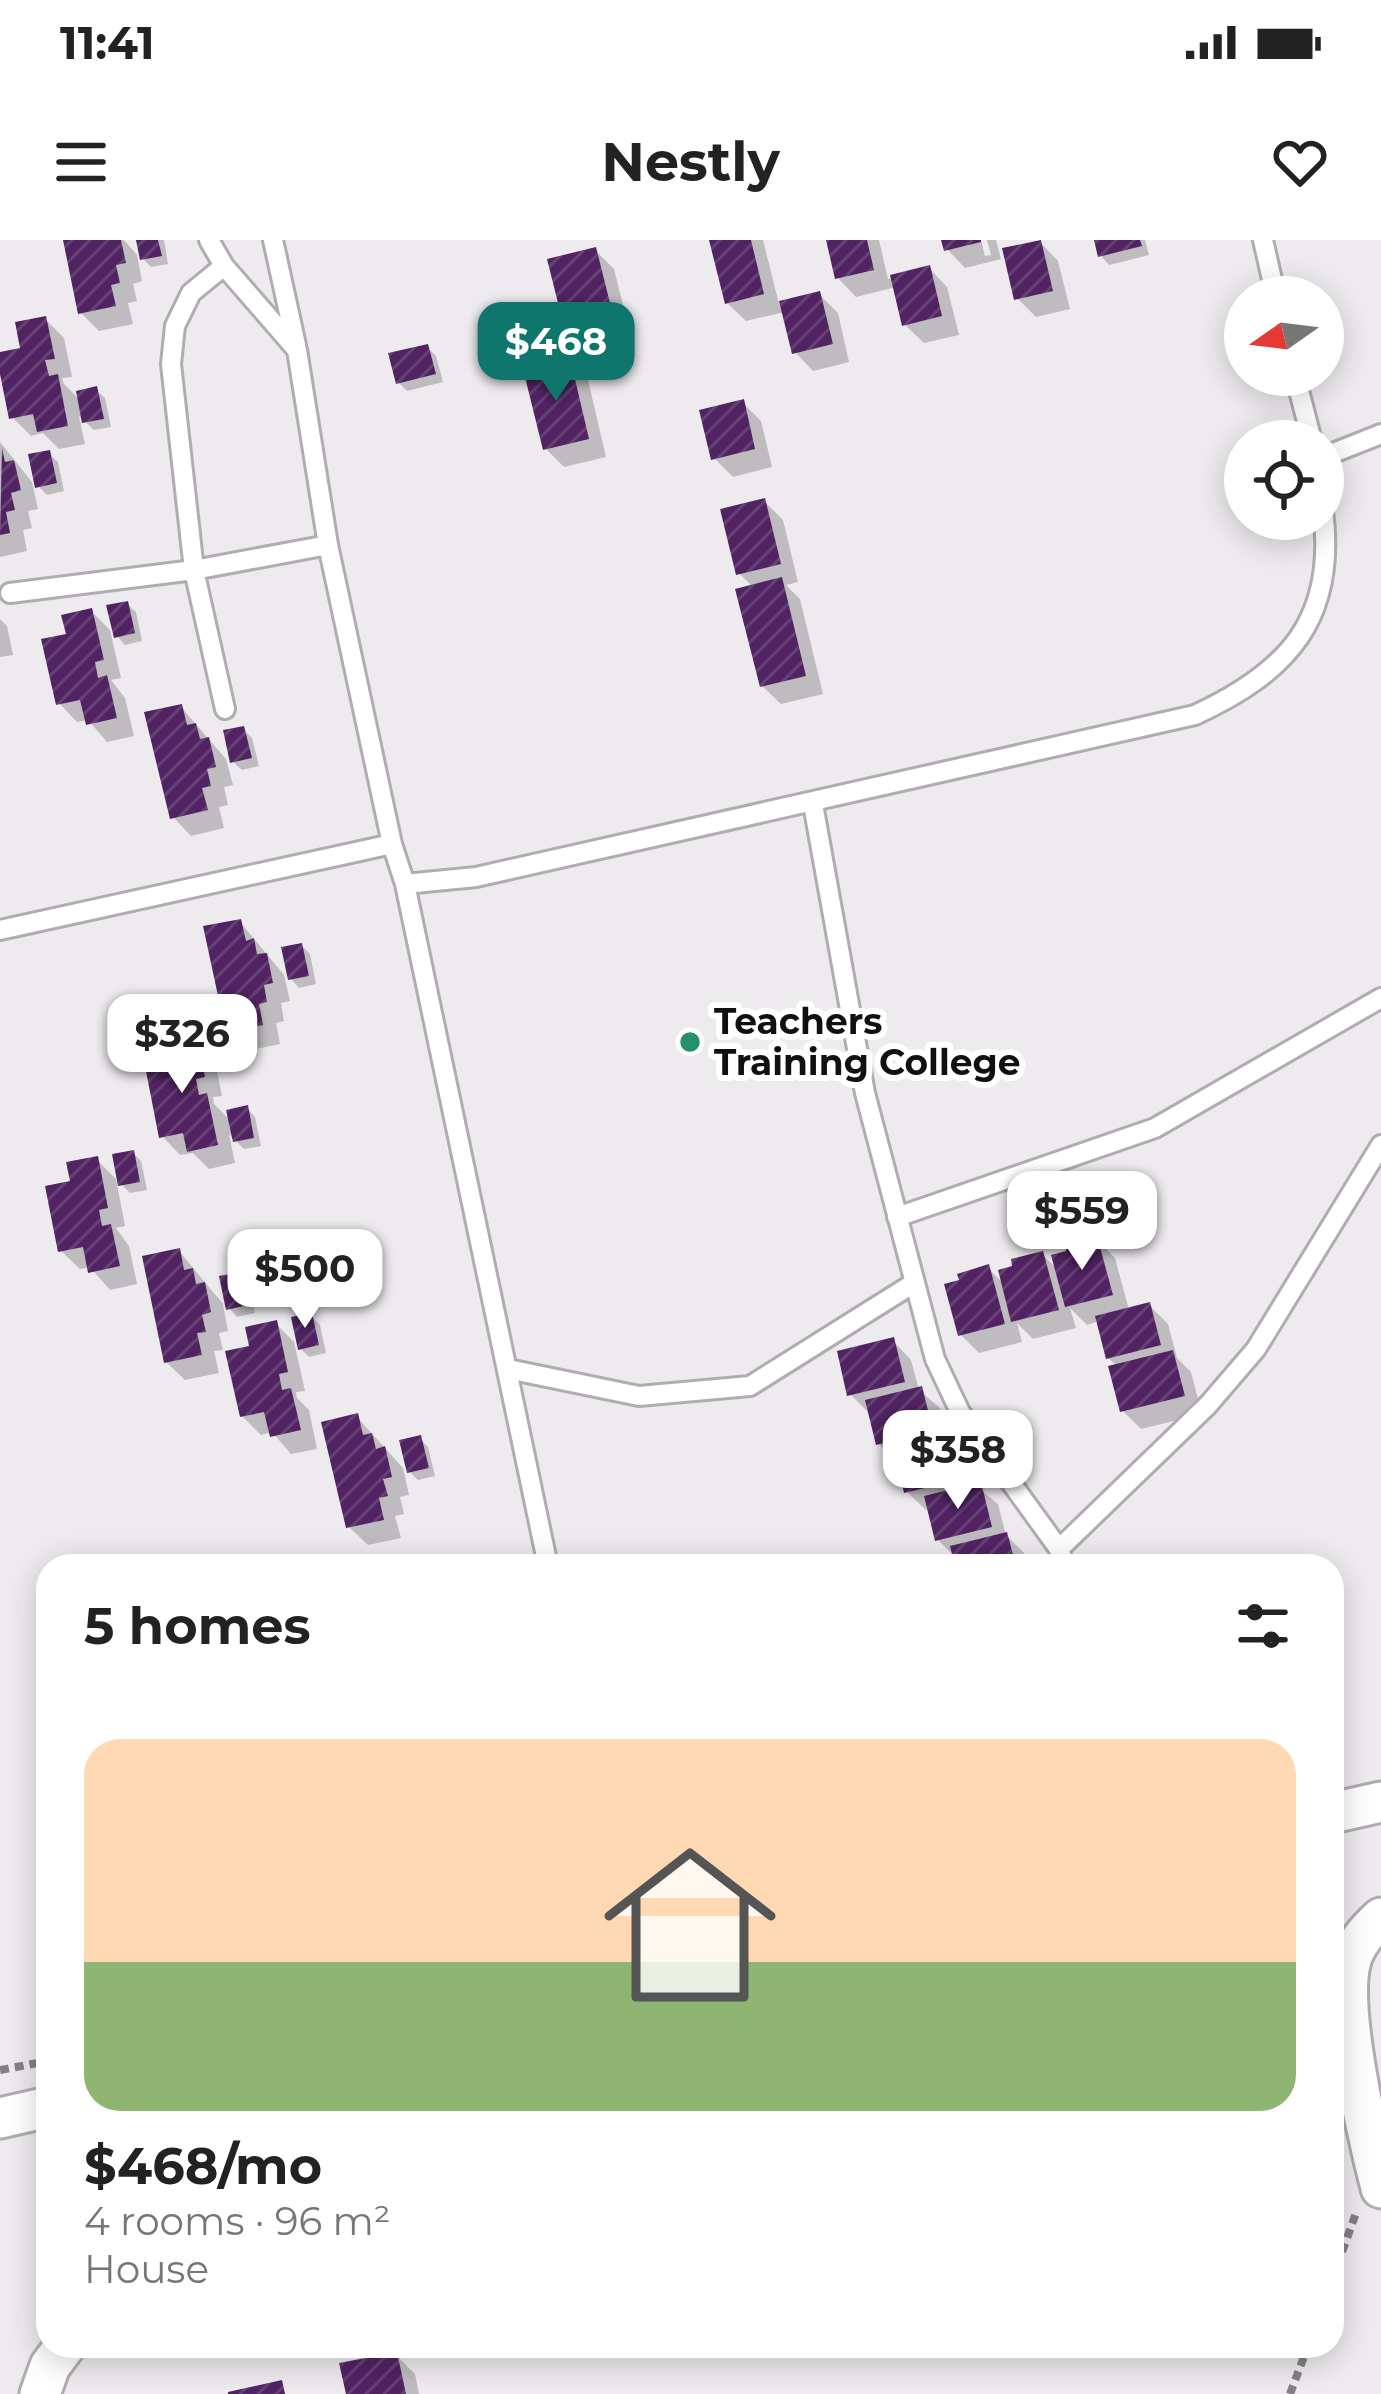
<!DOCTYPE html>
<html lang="en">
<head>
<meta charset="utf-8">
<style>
  body { margin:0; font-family:Montserrat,sans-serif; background:#f2f2f2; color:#222; height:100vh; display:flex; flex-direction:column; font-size:45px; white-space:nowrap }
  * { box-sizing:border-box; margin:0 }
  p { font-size:39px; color:#767676 }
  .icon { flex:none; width:66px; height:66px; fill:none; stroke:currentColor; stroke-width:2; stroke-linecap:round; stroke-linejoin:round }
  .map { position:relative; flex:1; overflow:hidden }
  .panel { position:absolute; left:36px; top:1314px; width:1308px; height:804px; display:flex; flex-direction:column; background:#fff; border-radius:36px; box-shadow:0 6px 30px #0003 }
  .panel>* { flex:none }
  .needle { width:78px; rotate:256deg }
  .controls { position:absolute; left:1224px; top:36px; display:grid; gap:24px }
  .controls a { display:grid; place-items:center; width:120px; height:120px; border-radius:50%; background:#fff; box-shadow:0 6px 30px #0003; font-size:60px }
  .price { position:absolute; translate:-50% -102px; padding:0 27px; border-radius:24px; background:#fff; color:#222; font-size:39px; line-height:78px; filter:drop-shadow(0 3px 6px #0008) }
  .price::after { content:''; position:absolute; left:50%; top:72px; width:36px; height:27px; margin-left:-18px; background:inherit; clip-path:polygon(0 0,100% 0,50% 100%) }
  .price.selected { background:#0f766e; color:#fff }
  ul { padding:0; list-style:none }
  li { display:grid; align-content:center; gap:24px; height:636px; padding:0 48px }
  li+li { border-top:3px solid #e0e0e0 }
  li span { display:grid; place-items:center; height:372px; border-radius:36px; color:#555 }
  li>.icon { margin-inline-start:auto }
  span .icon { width:216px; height:216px; fill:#fffc; stroke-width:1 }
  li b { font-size:51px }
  h2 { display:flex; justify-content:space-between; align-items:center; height:144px; padding:0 48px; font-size:51px }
  .status { display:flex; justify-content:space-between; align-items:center; height:84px; padding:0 60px; background:#fff; direction:ltr }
  .status svg { height:33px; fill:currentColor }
  header { display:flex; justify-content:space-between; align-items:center; height:156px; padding:0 48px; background:#fff; font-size:54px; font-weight:700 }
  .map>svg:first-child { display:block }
  .shadow { fill:#0003 }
  .building { fill:url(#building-hatch) }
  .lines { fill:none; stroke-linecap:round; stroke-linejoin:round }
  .lane-casing { stroke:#b0acb1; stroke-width:24 }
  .street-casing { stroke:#b0acb1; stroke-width:45 }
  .path { stroke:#838183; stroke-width:8; stroke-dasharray:9 6; stroke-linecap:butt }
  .lane { stroke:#fff; stroke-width:18 }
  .street { stroke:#fff; stroke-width:39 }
  .poi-dot { fill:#268f6c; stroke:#fff; stroke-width:4.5 }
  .labels { text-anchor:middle; stroke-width:12; stroke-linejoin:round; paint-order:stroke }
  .poi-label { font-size:36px; font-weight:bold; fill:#111011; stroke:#fff; text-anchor:start }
</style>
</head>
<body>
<div class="status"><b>11:41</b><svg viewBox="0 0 49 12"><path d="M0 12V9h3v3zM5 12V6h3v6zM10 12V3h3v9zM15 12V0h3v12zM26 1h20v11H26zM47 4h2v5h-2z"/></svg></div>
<header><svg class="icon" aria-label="menu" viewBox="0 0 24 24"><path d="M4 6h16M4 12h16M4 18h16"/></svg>Nestly<svg class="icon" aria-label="heart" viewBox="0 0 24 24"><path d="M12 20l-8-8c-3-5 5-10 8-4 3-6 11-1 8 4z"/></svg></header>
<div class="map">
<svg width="1381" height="2154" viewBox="0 0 1381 2154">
  <defs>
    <pattern id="building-hatch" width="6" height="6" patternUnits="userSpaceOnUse" patternTransform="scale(3)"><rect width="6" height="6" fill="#522363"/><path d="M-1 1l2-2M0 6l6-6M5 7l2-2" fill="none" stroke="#664174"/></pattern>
  </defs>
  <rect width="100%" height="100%" fill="#eeebef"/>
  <!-- shadow -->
  <path class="shadow" d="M 66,0 L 124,0 L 137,15 L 142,41 L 133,44 L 137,61 L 128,63 L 133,84 L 99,91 L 81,73 Z
    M 139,0 L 164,0 L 168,24 L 151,27 L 143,19 Z
    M 712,0 L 763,0 L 779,64 L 819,54 L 838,73 L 849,122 L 813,131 L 795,112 L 785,72 L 746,81 L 727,63 Z
    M 829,0 L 879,0 L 888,39 L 929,28 L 947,47 L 959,95 L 924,103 L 905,85 L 896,47 L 856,57 L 838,38 Z
    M 944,0 L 981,0 L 985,16 L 991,15 L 987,0 L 996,0 L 1001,19 L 965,28 L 947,9 Z
    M 1097,0 L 1145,0 L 1149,15 L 1109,25 L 1101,16 Z
    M 1040,2 L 1058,21 L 1070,69 L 1036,77 L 1017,58 Z
    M 595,10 L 614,29 L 634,109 L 590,120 L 571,101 Z
    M 45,79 L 64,98 L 72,137 L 62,138 L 64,144 L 82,162 L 96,150 L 105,158 L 111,187 L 94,190 L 79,176 L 85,204 L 59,209 L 43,193 L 31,196 L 12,177 L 0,115 L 23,110 Z
    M 427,107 L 436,116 L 443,142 L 407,151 L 399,143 Z
    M 569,121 L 588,140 L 606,217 L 564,227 L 545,208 Z
    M 743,163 L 761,181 L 772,227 L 733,237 L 714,218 Z
    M 0,202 L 32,242 L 38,269 L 28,271 L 32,288 L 23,290 L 27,311 L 0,317 Z
    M 49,214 L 58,222 L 64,251 L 47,255 L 38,246 Z
    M 764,261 L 783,280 L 798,342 L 786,345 L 800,359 L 823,454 L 781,464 L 762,446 L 753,347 L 739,333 Z
    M 127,364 L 136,372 L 142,401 L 125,405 L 117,396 Z
    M 91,371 L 110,390 L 121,438 L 111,440 L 125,458 L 134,496 L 107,502 L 88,480 L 77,482 L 59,463 L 69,396 Z
    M 0,379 L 7,386 L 13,415 L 0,417 Z
    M 181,467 L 226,519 L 233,545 L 224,547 L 228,565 L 219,567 L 224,588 L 191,596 L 173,577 Z
    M 243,489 L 252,498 L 259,526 L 242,530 L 233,522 Z
    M 240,682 L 284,735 L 290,761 L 281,763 L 284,781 L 276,783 L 280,804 L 247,811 L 228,792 Z
    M 302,706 L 310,714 L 316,744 L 299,748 L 291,739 Z
    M 195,798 L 214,817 L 222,856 L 213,857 L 214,864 L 231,881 L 247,868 L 255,877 L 261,906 L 244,909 L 229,894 L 235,923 L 209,929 L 193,913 L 180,915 L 162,896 L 174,829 Z
    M 133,913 L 141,921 L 147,950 L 130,953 L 116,939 L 125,986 L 116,988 L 129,1006 L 137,1044 L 110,1050 L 90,1027 L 80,1029 L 61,1011 L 74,943 L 97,920 L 121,944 Z
    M 1096,999 L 1115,1018 L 1129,1070 L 1149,1065 L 1168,1084 L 1177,1118 L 1191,1132 L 1202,1174 L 1141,1189 L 1122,1170 L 1118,1127 L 1108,1118 L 1099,1081 L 1087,1085 L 1070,1068 L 1076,1088 L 1033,1099 L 1017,1083 L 1022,1102 L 979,1113 L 961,1095 L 988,1028 L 1004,1044 L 1042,1014 L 1058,1030 Z
    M 179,1011 L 223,1064 L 228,1091 L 219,1093 L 223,1110 L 214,1111 L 219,1133 L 185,1140 L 166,1122 Z
    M 240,1035 L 249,1044 L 255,1073 L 237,1077 L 229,1068 Z
    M 311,1076 L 320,1085 L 326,1113 L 309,1117 L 300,1108 Z
    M 276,1084 L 294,1102 L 305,1151 L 296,1152 L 297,1158 L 309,1170 L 317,1209 L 291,1214 L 272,1192 L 261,1195 L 242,1176 L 253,1108 Z
    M 893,1101 L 911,1120 L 919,1150 L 940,1168 L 947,1198 L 968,1216 L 976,1246 L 998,1264 L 1006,1295 L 1025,1314 L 1028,1326 L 958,1326 L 956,1318 L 938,1300 L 930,1269 L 926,1270 L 907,1252 L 897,1222 L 879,1204 L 869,1173 L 850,1154 Z
    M 357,1177 L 403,1228 L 409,1255 L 400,1257 L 404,1274 L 395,1276 L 401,1298 L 368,1305 L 349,1287 Z
    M 420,1199 L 428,1207 L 435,1236 L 418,1240 L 409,1231 Z
    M 396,2115 L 415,2134 L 419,2154 L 349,2154 Z"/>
  <!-- building -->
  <path class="building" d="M 63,0 L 121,0 L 126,23 L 116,25 L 120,43 L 111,45 L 116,66 L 78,74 Z
    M 136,0 L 158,0 L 162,16 L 140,20 Z
    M 709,0 L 751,0 L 764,54 L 725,64 Z
    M 826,0 L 867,0 L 874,30 L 835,39 Z
    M 941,0 L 981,0 L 981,2 L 944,11 Z
    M 1041,0 L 1053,51 L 1014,60 L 1002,8 Z
    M 1094,0 L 1140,0 L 1142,6 L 1098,17 Z
    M 596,7 L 617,91 L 568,103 L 547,19 Z
    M 930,25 L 942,76 L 902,86 L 890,35 Z
    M 820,51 L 833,104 L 792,114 L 779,61 Z
    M 46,76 L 55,119 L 45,120 L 49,136 L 58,134 L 68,186 L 37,192 L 33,174 L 9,179 L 0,134 L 0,112 L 20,108 L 15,82 Z
    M 428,104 L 436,134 L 396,144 L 388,113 Z
    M 570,118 L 589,199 L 543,210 L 523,129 Z
    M 97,146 L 104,179 L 82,183 L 76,151 Z
    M 744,159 L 755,209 L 711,220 L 699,170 Z
    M 2,208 L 5,222 L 14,220 L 21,250 L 11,253 L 15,270 L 6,272 L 10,293 L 0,295 Z
    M 50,210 L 57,243 L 35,248 L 28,214 Z
    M 765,258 L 781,324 L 736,335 L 720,269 Z
    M 782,337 L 806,436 L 760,447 L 735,349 Z
    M 128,361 L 135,393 L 114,398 L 106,365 Z
    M 92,368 L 104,420 L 95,422 L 98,438 L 107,435 L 117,478 L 86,485 L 80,460 L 56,465 L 41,399 L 66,394 L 61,375 Z
    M 182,464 L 187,485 L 196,483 L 200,499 L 209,497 L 216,527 L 207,529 L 211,546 L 202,548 L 208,570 L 170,579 L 144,472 Z
    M 244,486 L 252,518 L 230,523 L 223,490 Z
    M 241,679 L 246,701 L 254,698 L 257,714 L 267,713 L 273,743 L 264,745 L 267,762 L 259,764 L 263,785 L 226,793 L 203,686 Z
    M 302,703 L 309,736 L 288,740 L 281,707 Z
    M 196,795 L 205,837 L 196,839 L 199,855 L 207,853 L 218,905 L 187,912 L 183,893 L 159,898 L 146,831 L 170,827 L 165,801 Z
    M 248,865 L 254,898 L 233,902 L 226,870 Z
    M 134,910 L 140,942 L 118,946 L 112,914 Z
    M 98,916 L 108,968 L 99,970 L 102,986 L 111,984 L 120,1026 L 88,1033 L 83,1007 L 58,1012 L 45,946 L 70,941 L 66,922 Z
    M 1097,996 L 1113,1055 L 1065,1067 L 1051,1015 L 1066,1011 L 1065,1005 Z
    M 180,1008 L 184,1030 L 193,1028 L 196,1044 L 205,1042 L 211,1072 L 202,1075 L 206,1092 L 197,1093 L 202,1115 L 164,1123 L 142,1016 Z
    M 1043,1011 L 1059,1070 L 1011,1082 L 998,1030 L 1012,1026 L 1011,1019 Z
    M 989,1024 L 1005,1084 L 958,1096 L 944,1044 L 959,1040 L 957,1034 Z
    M 241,1032 L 248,1065 L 226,1070 L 219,1036 Z
    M 1150,1062 L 1161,1105 L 1106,1119 L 1095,1076 Z
    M 312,1073 L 319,1105 L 298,1110 L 291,1077 Z
    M 277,1080 L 288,1132 L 279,1134 L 282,1150 L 291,1148 L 301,1190 L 270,1197 L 264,1172 L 240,1177 L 225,1111 L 249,1106 L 245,1087 Z
    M 894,1097 L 905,1142 L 847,1156 L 837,1111 Z
    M 1173,1110 L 1185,1156 L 1120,1172 L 1108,1126 Z
    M 922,1146 L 933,1191 L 876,1205 L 865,1160 Z
    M 358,1173 L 363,1195 L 372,1193 L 376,1209 L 385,1206 L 392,1237 L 383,1239 L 388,1256 L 379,1258 L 384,1280 L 346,1288 L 321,1182 Z
    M 951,1194 L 962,1239 L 904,1253 L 894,1208 Z
    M 421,1195 L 429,1228 L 407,1233 L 399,1200 Z
    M 981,1242 L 992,1287 L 935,1301 L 924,1256 Z
    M 1007,1292 L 1016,1326 L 955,1326 L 950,1306 Z
    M 397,2112 L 406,2154 L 346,2154 L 339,2123 Z
    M 282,2140 L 285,2154 L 228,2154 L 228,2152 Z"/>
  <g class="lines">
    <defs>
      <path id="lane" d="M 209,0 L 224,26 L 297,110 L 328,305 L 392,604 L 405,644 L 548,1326
        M 273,0 L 296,105
        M 1263,0 L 1276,57
        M 224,26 L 191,53 L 175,86 L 171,124 L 194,330 L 225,469
        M 1295,135 L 1312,201
        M 1323,217 L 1381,194
        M 10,353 L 194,330 L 328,305
        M 813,564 L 865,853 L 935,1119 L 960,1172 L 1059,1309 L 1065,1326
        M 405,644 L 476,637 L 1195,475 C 1288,432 1337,379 1323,270
        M 0,690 L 392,604
        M 897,977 L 1155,888 L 1381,758
        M 508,1129 L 639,1156 L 750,1146 L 914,1043
        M 1059,1309 L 1208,1165 L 1256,1109 L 1381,905"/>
      <path id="street" d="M 1332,1573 L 1381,1562
        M 1381,1678 C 1367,1691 1354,1705 1350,1724 C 1339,1772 1368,1897 1381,1948
        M 0,1878 L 48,1867
        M 40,2154 L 50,2126 L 65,2106"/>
    </defs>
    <!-- lane casing -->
    <use href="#lane" class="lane-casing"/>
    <!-- street casing -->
    <use href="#street" class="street-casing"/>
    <!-- path -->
    <path class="path" d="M 0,1830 L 48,1821
      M 1332,2040 L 1356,1973
      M 1290,2154 L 1308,2106"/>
    <!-- lane -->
    <use href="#lane" class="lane"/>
    <!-- street -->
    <use href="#street" class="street"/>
  </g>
  <!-- markers -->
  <circle class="poi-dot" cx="690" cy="802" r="12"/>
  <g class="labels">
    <!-- poi labels -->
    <g class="poi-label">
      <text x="714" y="794">Teachers<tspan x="714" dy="41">Training College</tspan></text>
    </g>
  </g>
</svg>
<div class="controls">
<a><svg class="needle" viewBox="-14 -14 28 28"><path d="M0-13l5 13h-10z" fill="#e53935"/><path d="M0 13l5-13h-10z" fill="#767676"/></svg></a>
<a><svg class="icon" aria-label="locate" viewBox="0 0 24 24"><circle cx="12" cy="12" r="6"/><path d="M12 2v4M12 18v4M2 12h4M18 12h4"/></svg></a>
</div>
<b class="price selected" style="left:556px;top:164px">$468</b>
<b class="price" style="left:182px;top:856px">$326</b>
<b class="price" style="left:1082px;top:1033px">$559</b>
<b class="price" style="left:305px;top:1091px">$500</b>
<b class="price" style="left:958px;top:1272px">$358</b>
<section class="panel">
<h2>5 homes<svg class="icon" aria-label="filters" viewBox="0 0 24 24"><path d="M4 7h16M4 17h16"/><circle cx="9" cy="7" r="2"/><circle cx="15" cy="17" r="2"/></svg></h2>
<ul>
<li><span style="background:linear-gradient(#ffd9b3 60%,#8fb573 0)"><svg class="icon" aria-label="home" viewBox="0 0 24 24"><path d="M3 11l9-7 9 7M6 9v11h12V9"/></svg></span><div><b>$468/mo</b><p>4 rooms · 96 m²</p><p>House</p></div></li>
</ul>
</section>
</div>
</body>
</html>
